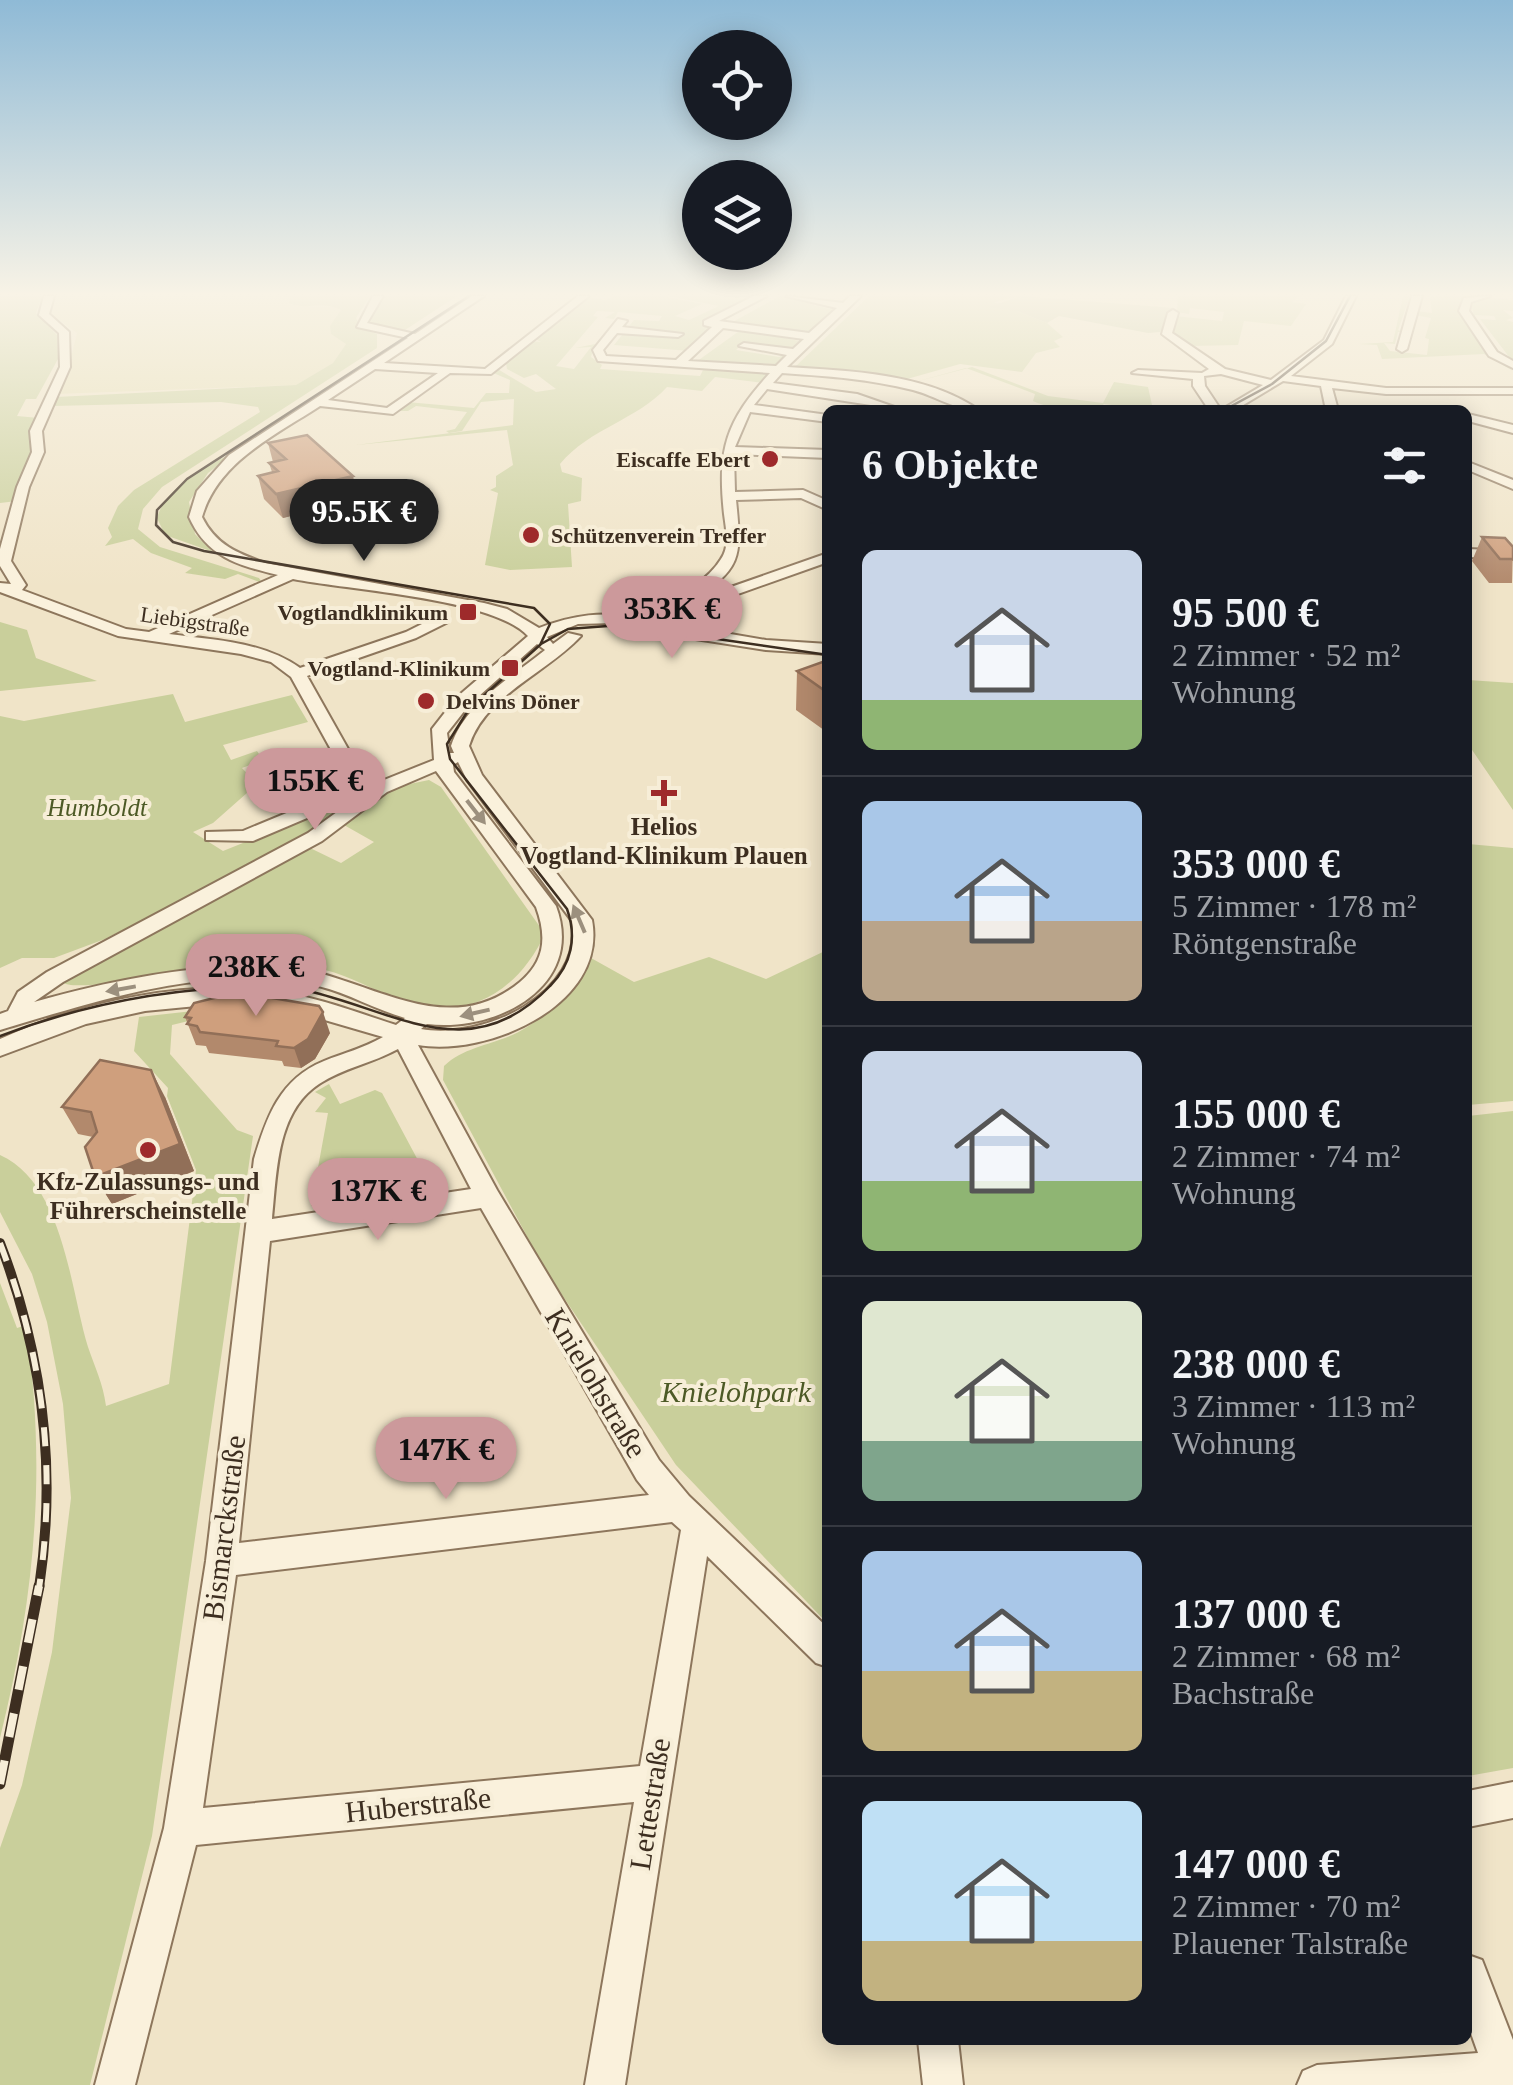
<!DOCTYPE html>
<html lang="de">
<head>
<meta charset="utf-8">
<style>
  body { margin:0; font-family:Georgia,serif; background:#242831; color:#f1f3f6; height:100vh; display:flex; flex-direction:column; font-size:38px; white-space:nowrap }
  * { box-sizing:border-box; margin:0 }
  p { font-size:32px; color:#9ea1a6 }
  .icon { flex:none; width:55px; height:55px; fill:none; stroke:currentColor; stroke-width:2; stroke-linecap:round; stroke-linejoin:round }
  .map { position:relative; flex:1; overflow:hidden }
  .details { position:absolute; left:822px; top:405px; width:650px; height:1640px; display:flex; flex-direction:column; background:#171b24; border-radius:15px; box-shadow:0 5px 25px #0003 }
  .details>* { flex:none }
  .tools { position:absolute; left:682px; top:30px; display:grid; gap:20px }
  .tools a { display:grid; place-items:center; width:110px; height:110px; border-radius:50%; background:#171b24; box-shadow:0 5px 25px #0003; font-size:50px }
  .price { position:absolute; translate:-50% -85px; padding:0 22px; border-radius:35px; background:#cc999b; color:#111; font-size:32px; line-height:65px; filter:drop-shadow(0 2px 5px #0008) }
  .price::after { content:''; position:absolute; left:50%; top:60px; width:30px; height:22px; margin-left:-15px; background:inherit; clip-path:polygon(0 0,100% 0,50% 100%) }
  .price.active { background:#222; color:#fff }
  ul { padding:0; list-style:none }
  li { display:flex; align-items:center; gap:30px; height:250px; padding:0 40px }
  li+li { border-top:2px solid #363941 }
  li span { display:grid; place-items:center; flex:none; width:280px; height:200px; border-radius:15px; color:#555 }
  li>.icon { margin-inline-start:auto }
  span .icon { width:120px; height:120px; fill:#fffc; stroke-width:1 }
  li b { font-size:42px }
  h2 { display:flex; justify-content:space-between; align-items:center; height:120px; padding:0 40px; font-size:42px }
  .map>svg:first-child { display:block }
  .farmland { fill:#e6deb5 }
  .green { fill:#c9cf9b }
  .cemetery { fill:#bfc49a }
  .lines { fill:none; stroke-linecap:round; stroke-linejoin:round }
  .minor-casing { stroke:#8d765c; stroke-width:4 }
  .minor { fill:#faf1dc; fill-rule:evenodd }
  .tram { stroke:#3d2e20; stroke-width:2.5 }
  .rail-far1-casing { stroke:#3d2e20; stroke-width:10 }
  .rail-casing { stroke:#3d2e20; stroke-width:11 }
  .rail-far1 { stroke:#f7eed8; stroke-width:6; stroke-dasharray:19; stroke-linecap:butt }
  .rail { stroke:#f7eed8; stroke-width:8; stroke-dasharray:24; stroke-linecap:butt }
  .wall { fill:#b2896c }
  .shaded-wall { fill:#916f58 }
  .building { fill:#cf9f7d; stroke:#916f58; stroke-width:2.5 }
  .oneway { fill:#9c907e }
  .poi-dot { fill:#9e2a2b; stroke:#f7eed8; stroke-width:4 }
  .labels { text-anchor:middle; stroke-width:8; stroke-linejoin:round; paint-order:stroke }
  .far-poi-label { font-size:22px; font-weight:bold; fill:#3d2e20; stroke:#f7eed8; text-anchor:end }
  .far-street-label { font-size:22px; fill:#3d2e20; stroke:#f7eed8 }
  .park-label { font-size:25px; font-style:italic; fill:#4d5a26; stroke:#f7eed8 }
  .poi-label { font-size:25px; font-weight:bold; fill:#3d2e20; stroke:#f7eed8 }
  .near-street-label { font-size:30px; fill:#3d2e20; stroke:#f7eed8 }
  .near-park-label { font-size:30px; font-style:italic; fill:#4d5a26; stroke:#f7eed8 }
</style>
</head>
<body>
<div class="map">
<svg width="1513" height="2085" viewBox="0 0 1513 2085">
  <rect width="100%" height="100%" fill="#f0e4c8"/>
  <!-- farmland -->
  <path class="farmland" d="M 53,296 L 290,296 L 289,303 L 297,306 L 338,307 L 341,312 L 330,327 L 331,334 L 346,344 L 333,363 L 296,385 L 55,394 L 67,374 L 77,333 L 49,313 Z"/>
  <!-- green -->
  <path class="green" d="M 0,296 L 42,296 L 36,313 L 57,335 L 58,359 L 36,399 L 26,399 L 17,416 L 39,418 L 29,432 L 35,451 L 17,501 L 0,503 Z
    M 290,296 L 370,296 L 356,318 L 361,328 L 377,334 L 377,348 L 162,487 L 143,509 L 138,529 L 160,547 L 259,578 L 262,583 L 238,574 L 225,579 L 185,573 L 192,568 L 151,553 L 133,539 L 105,546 L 112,537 L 108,528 L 118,506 L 134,490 L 260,412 L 258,407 L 221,402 L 53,406 L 56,397 L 296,385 L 333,363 L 346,344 L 331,334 L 330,326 L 341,310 C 324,300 305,311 289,303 Z
    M 386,296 L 457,296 L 402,332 L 367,322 Z
    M 615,296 L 662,296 L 702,304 L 675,316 L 689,320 L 719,306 L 669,296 L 760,296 L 706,322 L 716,326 L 690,351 L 614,345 L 634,320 L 659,321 L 662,316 L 618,312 L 614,319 L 605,318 L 615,312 L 597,311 L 593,316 L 598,317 L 556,366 L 574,369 L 591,347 L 575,348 L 595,344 L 591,357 L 602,365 L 600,369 L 700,376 L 703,370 L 774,370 L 764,383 L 715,377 L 702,391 L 667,387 C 637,420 590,428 560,464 L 562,472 L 582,478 L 581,501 L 568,504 L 572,567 L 510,570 L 485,565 L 498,493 L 490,490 L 496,487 L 496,476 L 513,465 L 507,430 L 356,445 L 513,425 L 514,399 L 481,402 L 462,431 L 449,433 L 446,431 L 455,429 L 467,412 L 416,406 L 408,411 L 396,411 L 407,402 L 474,408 L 486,393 L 509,393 L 510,380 L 491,372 L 496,368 L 536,392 L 556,389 L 536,374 L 524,378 L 507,369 L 506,363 L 531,341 L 541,342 L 533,338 L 585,297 L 605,300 Z
    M 780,296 L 829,309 L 838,307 L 807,334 L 729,324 Z
    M 869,296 L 1021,296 L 994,302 L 1047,323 L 1063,337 L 1054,341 L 1060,347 L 1036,353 L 1022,372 L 960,364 L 900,381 L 796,366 Z
    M 1178,296 L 1299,296 L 1292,302 L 1306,304 L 1291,326 L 1244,321 L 1238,345 L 1190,346 L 1170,335 L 1175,316 L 1222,321 L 1224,312 L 1190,308 L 1189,314 L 1177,312 Z
    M 1403,296 L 1410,296 L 1398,330 L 1403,332 L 1398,332 L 1395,344 L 1384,343 L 1390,351 L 1427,355 L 1429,339 L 1425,338 L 1431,318 L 1415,315 L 1416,311 L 1432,313 L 1430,297 L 1475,296 L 1459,301 L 1483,348 L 1513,371 L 1484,354 L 1382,359 L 1377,345 L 1359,344 L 1393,342 Z
    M 1486,297 L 1513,300 L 1513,311 L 1503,310 L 1513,318 L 1506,320 L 1513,322 L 1513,362 L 1480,319 L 1496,320 L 1494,316 L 1474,315 L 1470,301 Z
    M 742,329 L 799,341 L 787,352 L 742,345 L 736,350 L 779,357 L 788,353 L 776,364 L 682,363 L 696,362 Z
    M 972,367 L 1048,396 L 1103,403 L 1114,382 L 1148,387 L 1152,405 L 1149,410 L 1104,404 C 1090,419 1051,409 1033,401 L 1035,394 L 966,368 L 911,383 Z
    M 241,448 L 208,473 L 189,502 L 195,534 L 213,552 L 165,535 L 157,518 C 166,484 213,464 241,448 Z
    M 0,622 L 27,630 L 36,658 L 97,681 L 0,691 Z
    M 1468,680 L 1513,683 L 1513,810 L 1468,744 Z
    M 173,694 L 185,722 L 292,695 L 308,722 L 223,745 L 231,760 L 257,751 L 263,760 L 242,768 L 257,784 L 213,823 L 193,832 L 223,851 L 361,796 L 306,837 L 105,939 L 54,958 L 22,958 L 0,968 L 0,716 L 24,721 Z
    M 429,780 L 441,787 L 545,934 C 516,995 462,1025 395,999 C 372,989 350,976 325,970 C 288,962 247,964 210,968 C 183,970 77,994 61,982 L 308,847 L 341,863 L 374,842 L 344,825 L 395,787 Z
    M 1468,844 L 1513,848 L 1513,1101 L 1468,1105 Z
    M 827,950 L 827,1623 L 676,1465 L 544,1268 L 443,1080 L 444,1066 C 467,1044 500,1045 527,1027 C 552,1012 572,979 591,958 L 634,982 L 709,957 L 766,979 Z
    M 202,1010 L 209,1016 L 172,1025 L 170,1054 L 237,1130 L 253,1136 L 152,1836 L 90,2085 L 0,2085 L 0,1848 L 22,1785 L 52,1652 L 71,1498 L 63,1404 L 47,1322 L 32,1274 L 0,1212 L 0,1155 C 64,1184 70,1289 88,1347 C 95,1368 103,1383 106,1406 L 169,1384 L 196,1170 L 167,1096 L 168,1088 L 134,1051 L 139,1017 Z
    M 329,1084 L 340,1104 L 375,1090 L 382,1093 L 436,1194 L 398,1199 L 398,1173 L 341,1181 L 339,1207 L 311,1206 L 328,1113 L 315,1112 L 326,1098 L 315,1092 Z
    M 1513,1111 L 1513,1768 L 1468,1776 L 1468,1116 Z
    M 0,1283 L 17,1328 L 26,1325 C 47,1470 35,1597 0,1738 Z"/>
  <!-- cemetery -->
  <path class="cemetery" d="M 1021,296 L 1174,308 L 1160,332 L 1148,333 L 1059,316 L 1047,323 L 1017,311 L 988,307 Z"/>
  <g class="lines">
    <defs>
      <path id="minor" d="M 44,296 L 54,296 L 49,314 L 69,332 L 70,367 L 42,431 L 44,452 L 29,487 L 11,561 L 26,585 L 22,590 L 126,629 L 149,632 L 278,575 C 237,565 207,557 189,517 L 197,491 L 229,455 L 408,338 L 357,327 L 373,296 L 383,296 L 367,323 L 415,334 L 472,296 L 484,296 L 384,363 L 485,369 L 578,296 L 589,296 L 491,374 L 450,373 L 393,414 L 320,406 C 274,436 218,462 202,517 C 216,545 237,553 265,563 L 484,603 L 507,609 L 539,628 C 574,615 602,611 639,618 C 666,600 703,588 721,559 C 730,546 726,530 724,514 C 717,449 726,421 770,373 L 598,361 L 593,350 L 618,319 L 627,321 L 622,327 L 683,334 L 678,337 L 617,333 L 603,350 L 606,356 L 676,360 L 712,327 L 704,325 L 704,321 L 754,296 L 767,296 L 719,321 L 809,333 L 837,308 L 786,296 L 843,303 L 850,296 L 861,296 L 787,367 C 850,371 926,373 979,410 C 954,410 936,396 913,390 C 869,379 827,376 782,373 L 773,383 L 857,394 L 903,410 L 767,389 L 754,405 L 828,415 L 828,422 L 750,412 L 735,447 L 828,450 L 828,458 L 734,454 L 735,492 L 803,490 L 828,501 L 828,510 L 801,498 L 736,500 C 742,558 742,570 688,602 L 828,553 L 828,562 L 690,611 L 678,608 L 655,621 L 766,640 L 828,644 L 828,654 L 766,650 L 638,630 L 615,623 L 578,624 L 547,637 L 553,644 L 568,633 L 581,636 C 547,673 484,696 469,746 L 482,775 L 592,920 C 608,1005 487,1057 418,1045 L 497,1190 L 659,1460 L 689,1496 L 828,1628 L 828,1667 L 816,1663 L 707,1556 L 625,2085 L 585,2085 L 634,1802 L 196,1845 L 135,2085 L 95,2085 L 164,1828 L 206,1561 L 254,1159 C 267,1116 280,1079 324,1061 C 344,1053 364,1048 383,1037 L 280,1007 L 207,1005 L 145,1011 L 86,1024 L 0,1056 L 0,1039 C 84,1001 186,979 278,992 C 318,997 358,1013 396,1025 L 405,1018 C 376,1010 348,993 318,986 C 212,962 100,1000 0,1030 L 0,1014 L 8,1011 L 18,992 L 47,972 L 308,833 L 359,796 L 253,841 L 206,840 L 206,832 L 243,831 L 354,785 L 345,775 L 291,677 L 271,662 L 241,654 L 118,636 L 0,592 L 0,583 L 11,584 L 0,566 L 0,549 L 17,487 L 32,452 L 30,431 L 60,367 L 59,333 L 39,315 ZM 723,328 L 804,339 L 793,349 L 744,343 L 739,346 L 787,355 L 776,366 L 688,361 ZM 375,369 L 438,373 L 387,408 L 328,400 ZM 293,579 C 348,590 493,598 528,636 L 457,697 L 432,729 L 434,760 L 379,782 L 371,781 L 361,772 L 307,676 L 416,638 L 448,622 L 448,616 L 438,616 L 406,632 L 300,668 C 262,641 213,640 169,634 ZM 537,644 L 545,650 C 511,678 465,703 451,746 L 454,753 L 450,753 L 447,733 L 469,705 ZM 458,762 L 467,780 L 572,921 C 584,995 482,1040 421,1029 L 427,1024 C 496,1033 586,986 556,906 L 454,772 L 453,765 ZM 436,771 L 536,907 C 547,937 545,961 520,982 C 441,1047 359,968 274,966 C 193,964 113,980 34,1002 L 63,982 L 322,841 L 387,792 ZM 398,1049 L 471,1189 L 272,1219 C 277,1173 276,1112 319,1084 C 343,1068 373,1063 398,1049 ZM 481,1208 L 637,1480 L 649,1495 L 239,1543 L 270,1241 ZM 672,1522 L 681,1530 L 640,1766 L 203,1808 L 236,1575 Z
        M 1346,296 L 1356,296 L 1332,344 L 1291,376 L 1386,388 L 1513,388 L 1513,394 L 1386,394 L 1332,388 L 1338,410 L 1326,410 L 1321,386 L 1283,381 L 1235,410 L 1221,410 L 1263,385 L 1221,374 L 1204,376 L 1205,386 L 1221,410 L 1209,410 L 1193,386 L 1193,379 L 1132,373 L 1138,370 L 1202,373 L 1209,369 L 1162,334 L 1168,313 L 1173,310 L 1178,313 L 1172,333 L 1225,369 L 1271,380 L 1324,340 Z
        M 1412,296 L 1422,296 L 1407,349 L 1402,352 L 1397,349 Z
        M 1490,296 L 1471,302 L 1469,311 L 1497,352 L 1513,361 L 1513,368 L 1489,356 L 1459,311 L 1464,298 Z
        M 1468,414 L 1513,425 L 1513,433 L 1468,421 Z
        M 1468,462 L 1513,480 L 1513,489 L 1468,470 Z
        M 1468,549 L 1513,551 L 1513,559 L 1468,557 Z
        M 1513,1782 L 1513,1818 L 1468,1827 L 1468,1791 Z
        M 1468,1955 L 1482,1960 L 1513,2040 L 1513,2085 L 1297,2085 L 1303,2071 L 1317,2065 L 1478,2053 L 1468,2025 Z
        M 918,2040 L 958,2040 L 963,2085 L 923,2085 Z"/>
    </defs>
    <!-- minor casing -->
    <use href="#minor" class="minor-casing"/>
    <!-- minor -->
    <use href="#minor" class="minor"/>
    <!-- tram -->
    <path class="tram" d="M 469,296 L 187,479 L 157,510 L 156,525 L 173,542 L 204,551 L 534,608 L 550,624 L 540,645
      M 1224,410 L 1272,384 L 1326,341 L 1350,296
      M 0,1036 C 79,1006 162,989 247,987 C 267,987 288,986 308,991 C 396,1011 471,1069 550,986 C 572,964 577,937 567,909 L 450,759 L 447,744 L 469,709 L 541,644 L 568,629 L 621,625 L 828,655"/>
    <defs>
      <path id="rail-far1" d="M 0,1243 C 43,1355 57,1469 39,1588"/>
      <path id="rail" d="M 0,1784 L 39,1586"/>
    </defs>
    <!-- rail-far1 casing -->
    <use href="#rail-far1" class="rail-far1-casing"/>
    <!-- rail casing -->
    <use href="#rail" class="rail-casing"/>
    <!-- rail-far1 -->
    <use href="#rail-far1" class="rail-far1"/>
    <!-- rail -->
    <use href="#rail" class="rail"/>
  </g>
  <!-- wall -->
  <path class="wall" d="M 268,443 L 358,499 L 283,518 L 264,499 L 258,476 L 272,472 L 269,463 L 273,462 Z
    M 1482,537 L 1513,547 L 1512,583 L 1489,583 L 1472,561 Z
    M 828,660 L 828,733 L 796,710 L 797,671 Z
    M 185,1017 L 330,1033 L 315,1059 L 301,1068 L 284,1066 L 282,1061 L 209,1053 L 206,1046 L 196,1045 Z
    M 165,1097 L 194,1171 L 112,1204 L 95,1177 L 93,1137 L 78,1134 L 62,1107 Z"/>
  <!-- shaded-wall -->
  <path class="shaded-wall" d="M 353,476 L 358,499 L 283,518 L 276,494 Z
    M 323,1012 L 330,1033 L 315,1059 L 301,1068 L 294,1048 Z
    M 151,1070 L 165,1097 L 194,1171 L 112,1204 L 95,1177 Z"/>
  <!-- building -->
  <path class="building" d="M 307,435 L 353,476 L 276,494 L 258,476 L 278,471 L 269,463 L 286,459 L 268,443 Z
    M 1482,537 L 1505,538 L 1513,547 L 1513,559 L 1500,559 Z
    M 828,660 L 828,693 L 797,671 Z
    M 255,995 L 319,1006 L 323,1012 L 308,1039 L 294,1048 L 276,1046 L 278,1041 L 200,1032 L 197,1026 L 187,1024 L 191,1018 L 185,1017 L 194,1003 L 222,996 Z
    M 100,1060 L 151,1070 L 180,1144 L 95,1177 L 85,1147 L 97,1132 L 91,1112 L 62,1107 Z"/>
  <!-- one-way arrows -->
  <defs><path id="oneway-solid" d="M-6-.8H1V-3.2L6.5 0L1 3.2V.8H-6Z" transform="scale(2.5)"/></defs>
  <g class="oneway">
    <use href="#oneway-solid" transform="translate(476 812) rotate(52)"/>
    <use href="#oneway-solid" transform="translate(579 919) rotate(-113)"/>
    <use href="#oneway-solid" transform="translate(121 989) rotate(170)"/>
    <use href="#oneway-solid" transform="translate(475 1013) rotate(167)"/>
  </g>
  <!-- sky -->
  <linearGradient id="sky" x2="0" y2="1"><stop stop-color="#8fbad6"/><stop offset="0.5" stop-color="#f8f3e6"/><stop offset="1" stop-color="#f8f3e6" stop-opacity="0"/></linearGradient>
  <rect width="1513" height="588" fill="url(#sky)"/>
  <!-- markers -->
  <g class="poi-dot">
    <circle cx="770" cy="459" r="10"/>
    <circle cx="531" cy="535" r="10"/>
    <rect x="458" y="602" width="20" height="20" rx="5"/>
    <rect x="500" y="658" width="20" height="20" rx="5"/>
    <circle cx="426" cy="701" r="10"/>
    <path d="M659 778h10v10h10v10h-10v10h-10v-10h-10v-10h10z"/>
    <circle cx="148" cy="1150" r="10"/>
  </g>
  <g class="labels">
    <!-- far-poi labels -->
    <g class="far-poi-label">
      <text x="750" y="467">Eiscaffe Ebert</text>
      <text x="551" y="543" text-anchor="start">Schützenverein Treffer</text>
      <text x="448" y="620">Vogtlandklinikum</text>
      <text x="490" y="676">Vogtland-Klinikum</text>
      <text x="446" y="709" text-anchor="start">Delvins Döner</text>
    </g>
    <!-- far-street labels -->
    <g class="far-street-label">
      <text transform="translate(195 621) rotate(8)" y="8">Liebigstraße</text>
    </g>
    <!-- park labels -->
    <g class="park-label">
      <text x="97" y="816">Humboldt</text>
    </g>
    <!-- poi labels -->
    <g class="poi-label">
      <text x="664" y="835">Helios<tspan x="664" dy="29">Vogtland-Klinikum Plauen</tspan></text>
      <text x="148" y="1190">Kfz-Zulassungs- und<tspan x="148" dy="29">Führerscheinstelle</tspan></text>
    </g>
    <!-- near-street labels -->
    <g class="near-street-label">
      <text transform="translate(596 1383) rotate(59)" y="10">Knielohstraße</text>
      <text transform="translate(224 1528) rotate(-83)" y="10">Bismarckstraße</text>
      <text transform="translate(650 1804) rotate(-81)" y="10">Lettestraße</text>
      <text transform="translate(418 1805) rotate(-6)" y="10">Huberstraße</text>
    </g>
    <!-- near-park labels -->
    <g class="near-park-label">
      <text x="736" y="1402">Knielohpark</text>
    </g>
  </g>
</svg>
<div class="tools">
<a><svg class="icon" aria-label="locate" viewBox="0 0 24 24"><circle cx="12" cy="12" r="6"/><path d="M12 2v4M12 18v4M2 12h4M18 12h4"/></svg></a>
<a><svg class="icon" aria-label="layers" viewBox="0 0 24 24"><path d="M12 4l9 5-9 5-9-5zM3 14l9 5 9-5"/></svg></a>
</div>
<b class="price active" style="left:364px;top:564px">95.5K €</b>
<b class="price" style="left:672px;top:661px">353K €</b>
<b class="price" style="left:315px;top:833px">155K €</b>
<b class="price" style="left:256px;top:1019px">238K €</b>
<b class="price" style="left:378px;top:1243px">137K €</b>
<b class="price" style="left:446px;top:1502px">147K €</b>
<section class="details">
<h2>6 Objekte<svg class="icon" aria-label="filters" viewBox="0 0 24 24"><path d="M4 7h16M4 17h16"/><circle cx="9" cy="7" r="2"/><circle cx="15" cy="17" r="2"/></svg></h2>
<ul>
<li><span style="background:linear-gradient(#c9d6e8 75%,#8fb573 0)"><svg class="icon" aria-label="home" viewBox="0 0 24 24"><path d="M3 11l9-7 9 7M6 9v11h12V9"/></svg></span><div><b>95 500 €</b><p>2 Zimmer · 52 m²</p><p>Wohnung</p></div></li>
<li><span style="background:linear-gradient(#a9c7e8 60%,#b9a48a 0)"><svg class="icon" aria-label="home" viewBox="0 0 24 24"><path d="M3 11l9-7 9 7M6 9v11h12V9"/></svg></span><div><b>353 000 €</b><p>5 Zimmer · 178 m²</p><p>Röntgenstraße</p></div></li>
<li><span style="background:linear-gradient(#c9d6e8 65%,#8fb573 0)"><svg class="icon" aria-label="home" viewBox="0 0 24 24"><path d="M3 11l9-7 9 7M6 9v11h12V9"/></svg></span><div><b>155 000 €</b><p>2 Zimmer · 74 m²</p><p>Wohnung</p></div></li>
<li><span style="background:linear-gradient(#dfe7d0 70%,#7fa58c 0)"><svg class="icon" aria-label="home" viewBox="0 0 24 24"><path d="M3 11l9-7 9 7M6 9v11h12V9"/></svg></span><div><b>238 000 €</b><p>3 Zimmer · 113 m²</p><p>Wohnung</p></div></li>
<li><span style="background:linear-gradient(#a9c7e8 60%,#c2b280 0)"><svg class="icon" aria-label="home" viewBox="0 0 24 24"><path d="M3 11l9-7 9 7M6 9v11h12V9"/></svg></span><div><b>137 000 €</b><p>2 Zimmer · 68 m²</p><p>Bachstraße</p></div></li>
<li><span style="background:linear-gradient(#bfe0f5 70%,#c2b280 0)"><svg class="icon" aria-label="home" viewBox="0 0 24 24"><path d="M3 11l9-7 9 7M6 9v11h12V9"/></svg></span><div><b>147 000 €</b><p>2 Zimmer · 70 m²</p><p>Plauener Talstraße</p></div></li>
</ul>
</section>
</div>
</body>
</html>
